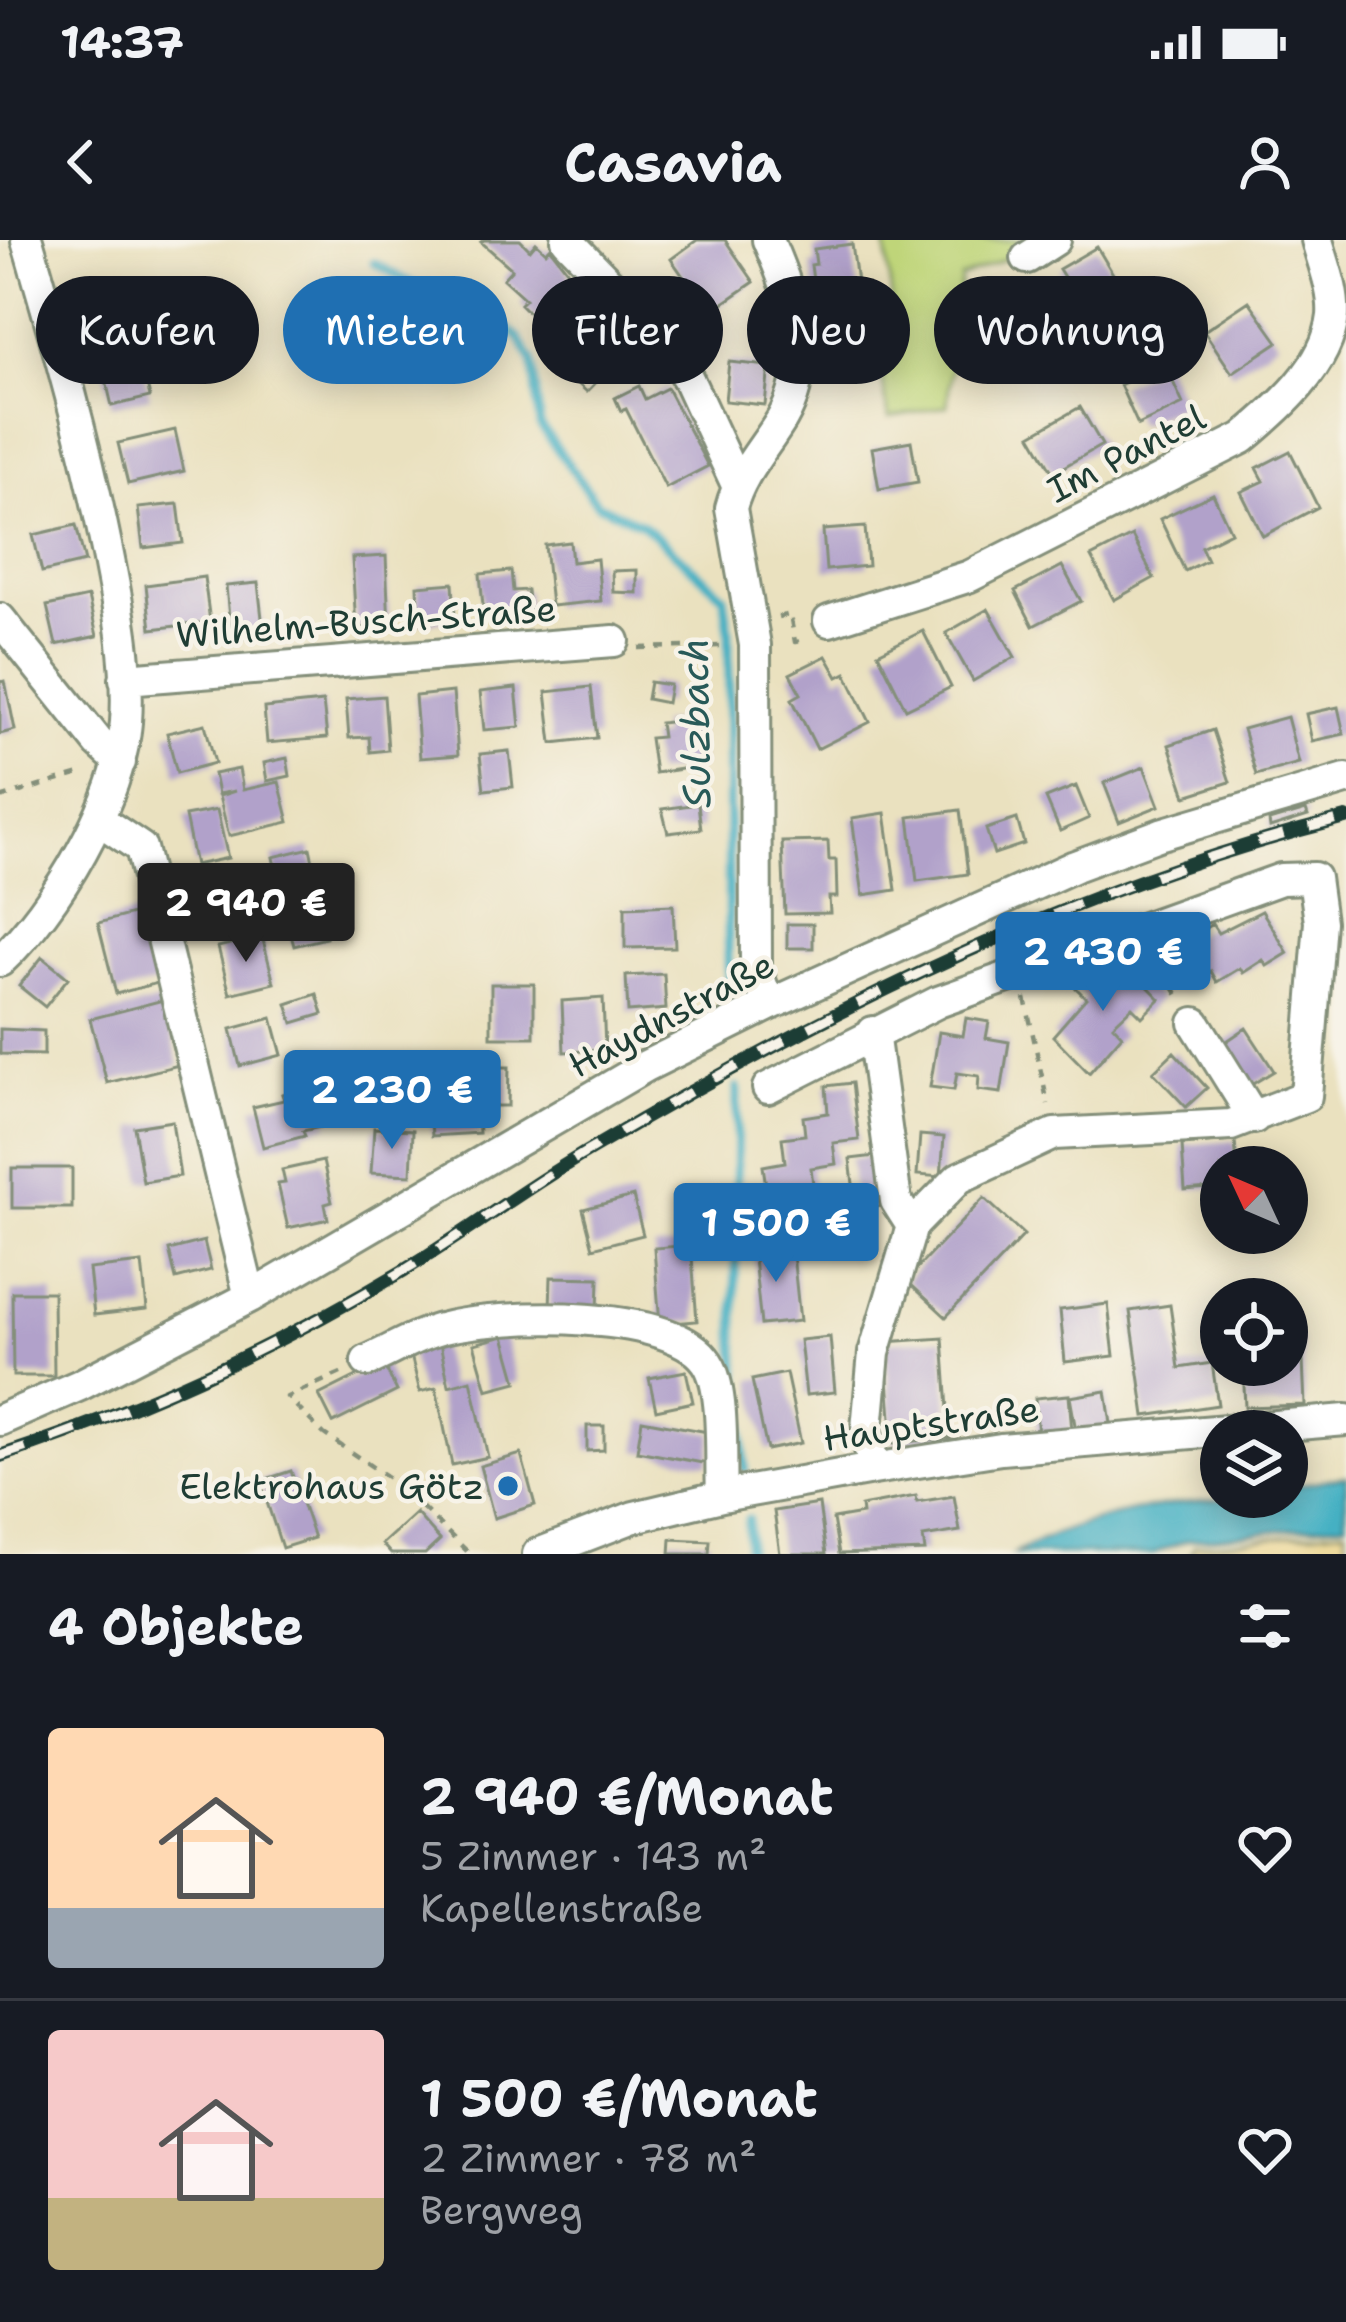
<!DOCTYPE html>
<html lang="de">
<head>
<meta charset="utf-8">
<style>
  body { margin:0; font-family:"Shantell Sans",sans-serif; background:#20242c; color:#f1f3f6; height:100vh; display:flex; flex-direction:column; font-size:45px; white-space:nowrap }
  * { box-sizing:border-box; margin:0 }
  p { font-size:39px; color:#9ea1a6 }
  .icon { flex:none; width:66px; height:66px; fill:none; stroke:currentColor; stroke-width:2; stroke-linecap:round; stroke-linejoin:round }
  .map { position:relative; height:1314px; overflow:hidden }
  .panel { display:flex; flex-direction:column; background:#171b24; flex:1 }
  .panel>* { flex:none }
  .hud { position:absolute; left:36px; top:36px; width:1275px; height:108px; display:flex; gap:24px }
  .needle { width:78px; rotate:314deg }
  .tools { position:absolute; left:1200px; top:906px; display:grid; gap:24px }
  .tools a { display:grid; place-items:center; width:108px; height:108px; border-radius:50%; background:#171b24; box-shadow:0 6px 30px #0003; font-size:60px }
  .price { position:absolute; translate:-50% -102px; padding:0 27px; border-radius:12px; background:#1f6fb2; color:#fff; font-size:39px; line-height:78px; filter:drop-shadow(0 3px 6px #0008) }
  .price::after { content:''; position:absolute; left:50%; top:72px; width:36px; height:27px; margin-left:-18px; background:inherit; clip-path:polygon(0 0,100% 0,50% 100%) }
  .price.on { background:#222; color:#fff }
  ul { padding:0; list-style:none }
  li { display:flex; align-items:center; gap:36px; height:300px; padding:0 48px }
  li+li { border-top:3px solid #363941 }
  li span { display:grid; place-items:center; flex:none; width:336px; height:240px; border-radius:12px; color:#555 }
  li>.icon { margin-inline-start:auto }
  span .icon { width:144px; height:144px; fill:#fffc; stroke-width:1 }
  li b { font-size:51px }
  h2 { display:flex; justify-content:space-between; align-items:center; height:144px; padding:0 48px; font-size:51px }
  .tag { padding:0 42px; border-radius:54px; background:#171b24; box-shadow:0 6px 30px #0003; font-size:42px; line-height:108px }
  .tag.on { background:#1f6fb2; color:#fff }
  .status { display:flex; justify-content:space-between; align-items:center; height:84px; padding:0 60px; background:#171b24; direction:ltr }
  .status svg { height:33px; fill:currentColor }
  header { display:flex; justify-content:space-between; align-items:center; height:156px; padding:0 48px; background:#171b24; font-size:54px; font-weight:700 }
  .map>svg:first-child { display:block }
  .green { fill:#bfd579; stroke:#6f8956; stroke-width:3 }
  .sand { fill:#eeda9e; stroke:#868c69; stroke-width:3 }
  .water { fill:#45b0c3; stroke:#32767c; stroke-width:3 }
  .lines { fill:none; stroke-linecap:round; stroke-linejoin:round }
  .stream { stroke:#45b0c3; stroke-width:9 }
  .building { fill:#b1a1ca }
  .minor-casing { stroke:#848f7a; stroke-width:36 }
  .path { stroke:#848f7a; stroke-width:4.5; stroke-dasharray:9 9; stroke-linecap:butt }
  .minor { stroke:#fff; stroke-width:30 }
  .rail-casing { stroke:#1f3d34; stroke-width:14 }
  .rail { stroke:#f7f3e8; stroke-width:9; stroke-dasharray:27; stroke-linecap:butt }
  .poi-dot { fill:#1f6fb2; stroke:#f7f3e8; stroke-width:4.5 }
  .labels { text-anchor:middle; stroke-width:9; stroke-linejoin:round; paint-order:stroke }
  .street-label { font-size:36px; fill:#1f3d34; stroke:#f7f3e8 }
  .poi-label { font-size:36px; fill:#1f3d34; stroke:#f7f3e8; text-anchor:end }
  .water-label { font-size:39px; font-style:italic; fill:#285a58; stroke:#f7f3e8 }
</style>
</head>
<body>
<div class="status"><b>14:37</b><svg viewBox="0 0 49 12"><path d="M0 12V9h3v3zM5 12V6h3v6zM10 12V3h3v9zM15 12V0h3v12zM26 1h20v11H26zM47 4h2v5h-2z"/></svg></div>
<header><svg class="icon" aria-label="back" viewBox="0 0 24 24"><path d="M15 5l-7 7 7 7"/></svg>Casavia<svg class="icon" aria-label="person" viewBox="0 0 24 24"><circle cx="12" cy="8" r="4"/><path d="M4 21q1-7 8-7t8 7"/></svg></header>
<div class="map">
<svg width="1346" height="1314" viewBox="0 0 1346 1314">
  <rect width="100%" height="100%" fill="#f7f3e8"/>
  <filter id="ink" filterUnits="userSpaceOnUse"><feTurbulence type="fractalNoise" baseFrequency=".00833" numOctaves="2"/><feDisplacementMap in="SourceGraphic" scale="24" xChannelSelector="R" yChannelSelector="G"/><feConvolveMatrix kernelMatrix="1 2 1 2 8 2 1 2 1" color-interpolation-filters="sRGB"/></filter>
  <filter id="wash" filterUnits="userSpaceOnUse"><feTurbulence type="fractalNoise" baseFrequency=".004" numOctaves="4" result="noise"/><feDisplacementMap in="SourceGraphic" scale="48" xChannelSelector="R" yChannelSelector="G"/><feGaussianBlur stdDeviation="2.7" result="paint"/><feColorMatrix in="noise" values="0 0 0 0 0 0 0 0 0 0 0 0 0 0 0 0 0 1.4 0 .05"/><feComposite in="paint" operator="in"/></filter>
  <g filter="url(#wash)">
    <rect width="100%" height="100%" fill="#eae1bf"/>
    <!-- green -->
    <path class="green" d="M 885,0 L 1019,0 L 1020,13 L 961,38 L 947,166 L 889,178 L 872,84 L 894,78 Z"/>
    <!-- sand -->
    <path class="sand" d="M 1346,1289 L 1346,1314 L 1190,1314 L 1194,1306 Z"/>
    <!-- water -->
    <path class="water" d="M 1346,1236 L 1346,1283 L 1186,1301 L 1152,1314 L 1014,1314 C 1094,1269 1195,1257 1287,1257 L 1287,1247 Z"/>
    <g class="lines">
      <!-- stream -->
      <path class="stream" d="M 374,23 L 458,69 L 493,79 L 518,97 L 532,120 L 540,185 L 597,264 L 642,284 L 724,356 L 729,391 L 728,760
        M 737,848 L 735,1095 L 745,1229
        M 748,1314 L 748,1279"/>
    </g>
    <g id="blocks">
      <!-- building -->
      <path class="building" d="M 484,0 L 520,0 L 530,10 L 536,3 L 546,12 L 550,8 L 571,35 L 567,40 L 576,49 L 573,51 L 589,66 L 585,70 L 606,91 L 602,95 L 623,115 L 627,111 L 637,121 L 618,140 L 608,130 L 587,152 L 566,133 L 572,127 L 550,107 L 569,87 L 554,72 L 541,85 L 520,64 L 525,59 L 503,39 L 512,29 L 481,2 Z
        M 697,0 L 725,0 L 754,42 L 709,73 L 671,19 Z
        M 852,4 L 861,73 L 818,79 L 811,25 L 816,24 L 814,9 Z
        M 1097,7 L 1116,39 L 1079,61 L 1059,29 Z
        M 144,43 L 154,76 L 93,93 L 84,61 Z
        M 1018,52 L 1035,85 L 980,114 L 963,81 Z
        M 1249,61 L 1278,102 L 1232,133 L 1204,91 Z
        M 855,101 L 865,136 L 830,146 L 820,111 Z
        M 729,122 L 769,126 L 765,165 L 725,161 Z
        M 142,124 L 150,157 L 112,166 L 104,132 Z
        M 1165,124 L 1183,164 L 1138,185 L 1120,145 Z
        M 639,146 L 645,159 L 667,148 L 708,226 L 666,248 L 626,169 L 621,171 L 615,158 Z
        M 1080,167 L 1102,205 L 1053,233 L 1031,195 Z
        M 175,190 L 184,231 L 128,244 L 118,203 Z
        M 911,201 L 918,242 L 879,249 L 872,208 Z
        M 1290,211 L 1318,267 L 1263,296 L 1241,252 L 1264,241 L 1257,228 Z
        M 1213,254 L 1231,292 L 1201,307 L 1207,320 L 1185,331 L 1160,279 Z
        M 178,264 L 183,303 L 143,308 L 138,268 Z
        M 76,285 L 85,322 L 42,332 L 33,295 Z
        M 865,287 L 868,326 L 826,330 L 823,290 Z
        M 1132,296 L 1154,338 L 1114,360 L 1091,317 Z
        M 570,302 L 572,322 L 597,319 L 601,361 L 551,366 L 545,305 Z
        M 386,316 L 389,387 L 356,388 L 352,318 Z
        M 1062,326 L 1081,361 L 1033,386 L 1015,351 Z
        M 637,330 L 637,353 L 613,352 L 612,331 Z
        M 511,331 L 513,351 L 527,350 L 529,372 L 484,377 L 480,334 Z
        M 204,337 L 210,382 L 151,389 L 146,345 Z
        M 258,343 L 264,396 L 231,399 L 226,346 Z
        M 453,343 L 455,380 L 419,383 L 417,346 Z
        M 88,357 L 97,396 L 56,405 L 47,366 Z
        M 988,369 L 1015,417 L 973,441 L 946,393 Z
        M 923,391 L 951,447 L 906,469 L 878,413 Z
        M 826,416 L 838,437 L 846,433 L 870,482 L 817,509 L 792,459 L 801,454 L 790,434 Z
        M 5,441 L 15,490 L 0,494 L 0,442 Z
        M 650,442 L 670,445 L 667,463 L 647,459 Z
        M 591,447 L 597,498 L 552,503 L 546,452 Z
        M 516,448 L 520,487 L 484,490 L 480,452 Z
        M 453,452 L 458,515 L 420,518 L 415,456 Z
        M 384,456 L 388,510 L 370,512 L 369,497 L 349,498 L 346,459 Z
        M 323,462 L 327,498 L 267,503 L 264,468 Z
        M 1338,467 L 1344,494 L 1312,501 L 1306,474 Z
        M 1287,477 L 1299,523 L 1256,535 L 1243,489 Z
        M 695,479 L 701,526 L 655,533 L 650,498 L 662,497 L 660,483 Z
        M 205,484 L 215,523 L 177,533 L 167,493 Z
        M 1213,490 L 1230,542 L 1186,556 L 1169,505 Z
        M 509,511 L 513,547 L 484,550 L 480,514 Z
        M 287,518 L 290,536 L 267,541 L 264,523 Z
        M 1144,527 L 1159,566 L 1119,582 L 1104,543 Z
        M 239,529 L 243,550 L 279,542 L 289,582 L 229,596 L 219,556 L 235,551 L 218,554 L 214,534 Z
        M 1076,546 L 1089,578 L 1060,591 L 1046,558 Z
        M 698,564 L 701,589 L 668,593 L 662,569 Z
        M 217,570 L 228,618 L 195,625 L 185,576 Z
        M 960,570 L 968,634 L 917,641 L 909,577 Z
        M 1306,570 L 1308,576 L 1270,588 L 1269,581 Z
        M 885,573 L 896,650 L 863,655 L 852,578 Z
        M 1017,579 L 1024,604 L 994,614 L 986,589 Z
        M 828,601 L 829,620 L 836,620 L 837,657 L 829,657 L 830,673 L 785,674 L 782,602 Z
        M 310,608 L 317,640 L 280,649 L 273,617 Z
        M 247,638 L 254,673 L 211,683 L 203,647 Z
        M 673,665 L 675,707 L 625,708 L 625,667 Z
        M 320,671 L 326,698 L 294,706 L 287,680 Z
        M 1262,671 L 1288,713 L 1267,726 L 1263,720 L 1243,733 L 1240,728 L 1217,742 L 1211,731 L 1188,746 L 1163,706 L 1186,691 L 1190,698 L 1212,684 L 1218,693 Z
        M 140,672 L 158,743 L 116,754 L 98,683 Z
        M 787,684 L 813,684 L 813,708 L 787,708 Z
        M 262,696 L 274,743 L 230,754 L 218,707 Z
        M 42,717 L 68,738 L 45,767 L 19,746 Z
        M 1123,721 L 1160,759 L 1142,777 L 1132,767 L 1113,785 L 1122,795 L 1089,833 L 1053,796 L 1086,758 L 1076,748 L 1096,729 L 1105,739 Z
        M 664,734 L 666,769 L 628,772 L 626,736 Z
        M 491,744 L 534,744 L 534,797 L 491,797 Z
        M 317,754 L 323,774 L 293,783 L 287,764 Z
        M 603,758 L 605,810 L 564,812 L 562,761 Z
        M 163,760 L 179,825 L 107,843 L 90,779 Z
        M 272,778 L 282,815 L 240,826 L 231,789 Z
        M 966,778 L 989,782 L 986,798 L 1009,802 L 1001,853 L 978,850 L 979,836 L 957,833 L 954,850 L 930,847 L 939,792 L 963,796 Z
        M 1246,788 L 1274,831 L 1251,845 L 1224,803 Z
        M 0,789 L 44,791 L 44,815 L 0,814 Z
        M 1174,812 L 1207,848 L 1186,867 L 1153,832 Z
        M 475,826 L 479,893 L 432,896 L 428,829 Z
        M 480,827 L 509,827 L 508,866 L 479,866 Z
        M 852,843 L 859,900 L 833,903 L 836,924 L 811,928 L 814,952 L 790,955 L 793,976 L 771,979 L 763,926 L 785,922 L 782,898 L 805,895 L 803,877 L 828,873 L 826,846 Z
        M 319,845 L 329,885 L 303,891 L 305,896 L 263,907 L 253,867 L 284,860 L 282,854 Z
        M 172,881 L 180,936 L 143,942 L 134,887 Z
        M 374,888 L 413,890 L 411,935 L 371,933 Z
        M 920,895 L 944,897 L 941,937 L 917,935 Z
        M 1235,901 L 1237,927 L 1221,927 L 1221,947 L 1185,950 L 1182,905 Z
        M 876,916 L 882,966 L 856,969 L 850,919 Z
        M 323,921 L 332,962 L 325,964 L 328,979 L 288,988 L 278,944 L 285,943 L 282,930 Z
        M 12,928 L 72,928 L 72,968 L 12,968 Z
        M 633,956 L 643,995 L 593,1008 L 583,969 Z
        M 984,958 L 1024,995 L 946,1077 L 906,1040 Z
        M 204,1001 L 211,1030 L 176,1039 L 169,1010 Z
        M 691,1005 L 697,1081 L 660,1084 L 654,1008 Z
        M 792,1005 L 800,1081 L 761,1085 L 753,1009 Z
        M 142,1023 L 147,1069 L 94,1075 L 89,1029 Z
        M 551,1037 L 599,1038 L 598,1071 L 550,1069 Z
        M 12,1052 L 53,1052 L 54,1136 L 13,1136 Z
        M 1108,1064 L 1114,1116 L 1065,1122 L 1060,1070 Z
        M 1170,1065 L 1179,1128 L 1212,1123 L 1218,1165 L 1145,1176 L 1130,1071 Z
        M 504,1096 L 517,1142 L 487,1150 L 474,1104 Z
        M 830,1097 L 835,1152 L 806,1155 L 800,1100 Z
        M 943,1098 L 950,1198 L 893,1203 L 885,1102 Z
        M 1287,1098 L 1302,1098 L 1305,1165 L 1245,1167 L 1243,1125 L 1287,1125 Z
        M 440,1104 L 449,1146 L 471,1140 L 488,1217 L 452,1225 L 436,1148 L 420,1152 L 410,1111 Z
        M 383,1123 L 397,1151 L 333,1183 L 319,1155 Z
        M 686,1131 L 693,1162 L 656,1170 L 649,1138 Z
        M 786,1133 L 801,1203 L 767,1210 L 752,1140 Z
        M 1106,1151 L 1112,1190 L 1077,1196 L 1070,1157 Z
        M 1069,1155 L 1072,1192 L 1038,1195 L 1035,1158 Z
        M 642,1180 L 713,1193 L 708,1224 L 637,1211 Z
        M 587,1186 L 604,1186 L 604,1210 L 587,1211 Z
        M 521,1214 L 535,1265 L 494,1278 L 480,1226 Z
        M 291,1231 L 314,1298 L 282,1308 L 260,1241 Z
        M 916,1256 L 917,1262 L 954,1256 L 960,1291 L 923,1297 L 925,1311 L 839,1314 L 833,1279 L 862,1274 L 861,1266 Z
        M 819,1264 L 826,1314 L 780,1314 L 774,1271 Z
        M 416,1273 L 440,1300 L 425,1314 L 391,1314 L 382,1304 Z
        M 671,1299 L 710,1301 L 709,1314 L 670,1314 Z"/>
    </g>
  </g>
  <g filter="url(#ink)">
    <use href="#blocks" fill-opacity="0" stroke="#848f7a" stroke-width="3"/>
    <g class="lines">
      <defs>
        <path id="minor" d="M 567,0 L 657,92 L 688,139 L 737,245
          M 768,0 C 792,57 816,120 782,179 C 764,209 740,233 731,268 L 755,405 L 756,729 L 769,765
          M 1027,18 L 1055,0
          M 0,379 L 99,503 L 120,522
          M 829,381 L 970,336 L 1243,198 C 1279,168 1327,127 1333,76 C 1335,51 1323,23 1317,0
          M 125,439 L 614,401
          M 98,579 L 141,608 L 250,1057
          M 0,721 C 56,669 120,560 126,482 C 130,426 118,365 107,310 C 86,205 57,103 27,0
          M 1195,783 L 1254,878
          M 873,792 L 896,961 L 912,986
          M 768,848 L 938,762 L 1281,639 L 1314,638 L 1320,682 L 1306,856 L 1231,885 L 1054,894 L 959,938 L 912,986 L 874,1113 L 867,1189 L 873,1229
          M 367,1121 C 392,1110 418,1094 444,1088 C 500,1074 680,1067 710,1127 C 725,1157 720,1221 722,1256
          M 0,1180 L 80,1145 L 250,1057 L 646,826 L 769,765 L 1075,626 L 1161,594 L 1346,539
          M 538,1314 L 634,1277 L 722,1256 L 873,1229 L 1001,1209 L 1346,1180"/>
      </defs>
      <!-- minor casing -->
      <use href="#minor" class="minor-casing"/>
      <!-- path -->
      <path class="path" d="M 778,377 L 790,374 L 795,402 L 808,400
        M 639,408 L 724,406
        M 0,558 L 86,532
        M 1154,716 L 1179,757
        M 1025,758 L 1048,864
        M 341,1133 L 287,1157 L 324,1194 L 399,1245 L 470,1314"/>
      <!-- minor -->
      <use href="#minor" class="minor"/>
      <defs>
        <path id="rail" d="M 0,1216 C 140,1170 276,1107 403,1031 C 467,992 528,946 593,908 C 830,768 1078,645 1346,578"/>
      </defs>
      <!-- rail casing -->
      <use href="#rail" class="rail-casing"/>
      <!-- rail -->
      <use href="#rail" class="rail"/>
    </g>
  </g>
  <!-- markers -->
  <circle class="poi-dot" cx="508" cy="1246" r="12"/>
  <g class="labels">
    <!-- street labels -->
    <g class="street-label">
      <text transform="translate(1126 213) rotate(-27)" y="13">Im Pantel</text>
      <text transform="translate(366 381) rotate(-4)" y="13">Wilhelm-Busch-Straße</text>
      <text transform="translate(671 774) rotate(-28)" y="13">Haydnstraße</text>
      <text transform="translate(931 1183) rotate(-8)" y="13">Hauptstraße</text>
    </g>
    <!-- poi labels -->
    <g class="poi-label">
      <text x="484" y="1259">Elektrohaus Götz</text>
    </g>
    <!-- water labels -->
    <g class="water-label">
      <text transform="translate(695 483) rotate(-91)" y="14">Sulzbach</text>
    </g>
  </g>
</svg>
<div class="tools">
<a><svg class="needle" viewBox="-14 -14 28 28"><path d="M0-13l5 13h-10z" fill="#e53935"/><path d="M0 13l5-13h-10z" fill="#9ea1a6"/></svg></a>
<a><svg class="icon" aria-label="locate" viewBox="0 0 24 24"><circle cx="12" cy="12" r="6"/><path d="M12 2v4M12 18v4M2 12h4M18 12h4"/></svg></a>
<a><svg class="icon" aria-label="layers" viewBox="0 0 24 24"><path d="M12 4l9 5-9 5-9-5zM3 14l9 5 9-5"/></svg></a>
</div>
<b class="price on" style="left:246px;top:725px">2 940 €</b>
<b class="price" style="left:1103px;top:774px">2 430 €</b>
<b class="price" style="left:392px;top:912px">2 230 €</b>
<b class="price" style="left:776px;top:1045px">1 500 €</b>
<div class="hud">
<a class="tag">Kaufen</a>
<a class="tag on">Mieten</a>
<a class="tag">Filter</a>
<a class="tag">Neu</a>
<a class="tag">Wohnung</a>
</div>
</div>
<section class="panel">
<h2>4 Objekte<svg class="icon" aria-label="filters" viewBox="0 0 24 24"><path d="M4 7h16M4 17h16"/><circle cx="9" cy="7" r="2"/><circle cx="15" cy="17" r="2"/></svg></h2>
<ul>
<li><span style="background:linear-gradient(#ffd9b3 75%,#9aa5b1 0)"><svg class="icon" aria-label="home" viewBox="0 0 24 24"><path d="M3 11l9-7 9 7M6 9v11h12V9"/></svg></span><div><b>2 940 €/Monat</b><p>5 Zimmer · 143 m²</p><p>Kapellenstraße</p></div><svg class="icon" aria-label="heart" viewBox="0 0 24 24"><path d="M12 20l-8-8c-3-5 5-10 8-4 3-6 11-1 8 4z"/></svg></li>
<li><span style="background:linear-gradient(#f6c9c9 70%,#c2b280 0)"><svg class="icon" aria-label="home" viewBox="0 0 24 24"><path d="M3 11l9-7 9 7M6 9v11h12V9"/></svg></span><div><b>1 500 €/Monat</b><p>2 Zimmer · 78 m²</p><p>Bergweg</p></div><svg class="icon" aria-label="heart" viewBox="0 0 24 24"><path d="M12 20l-8-8c-3-5 5-10 8-4 3-6 11-1 8 4z"/></svg></li>
</ul>
</section>
</body>
</html>
